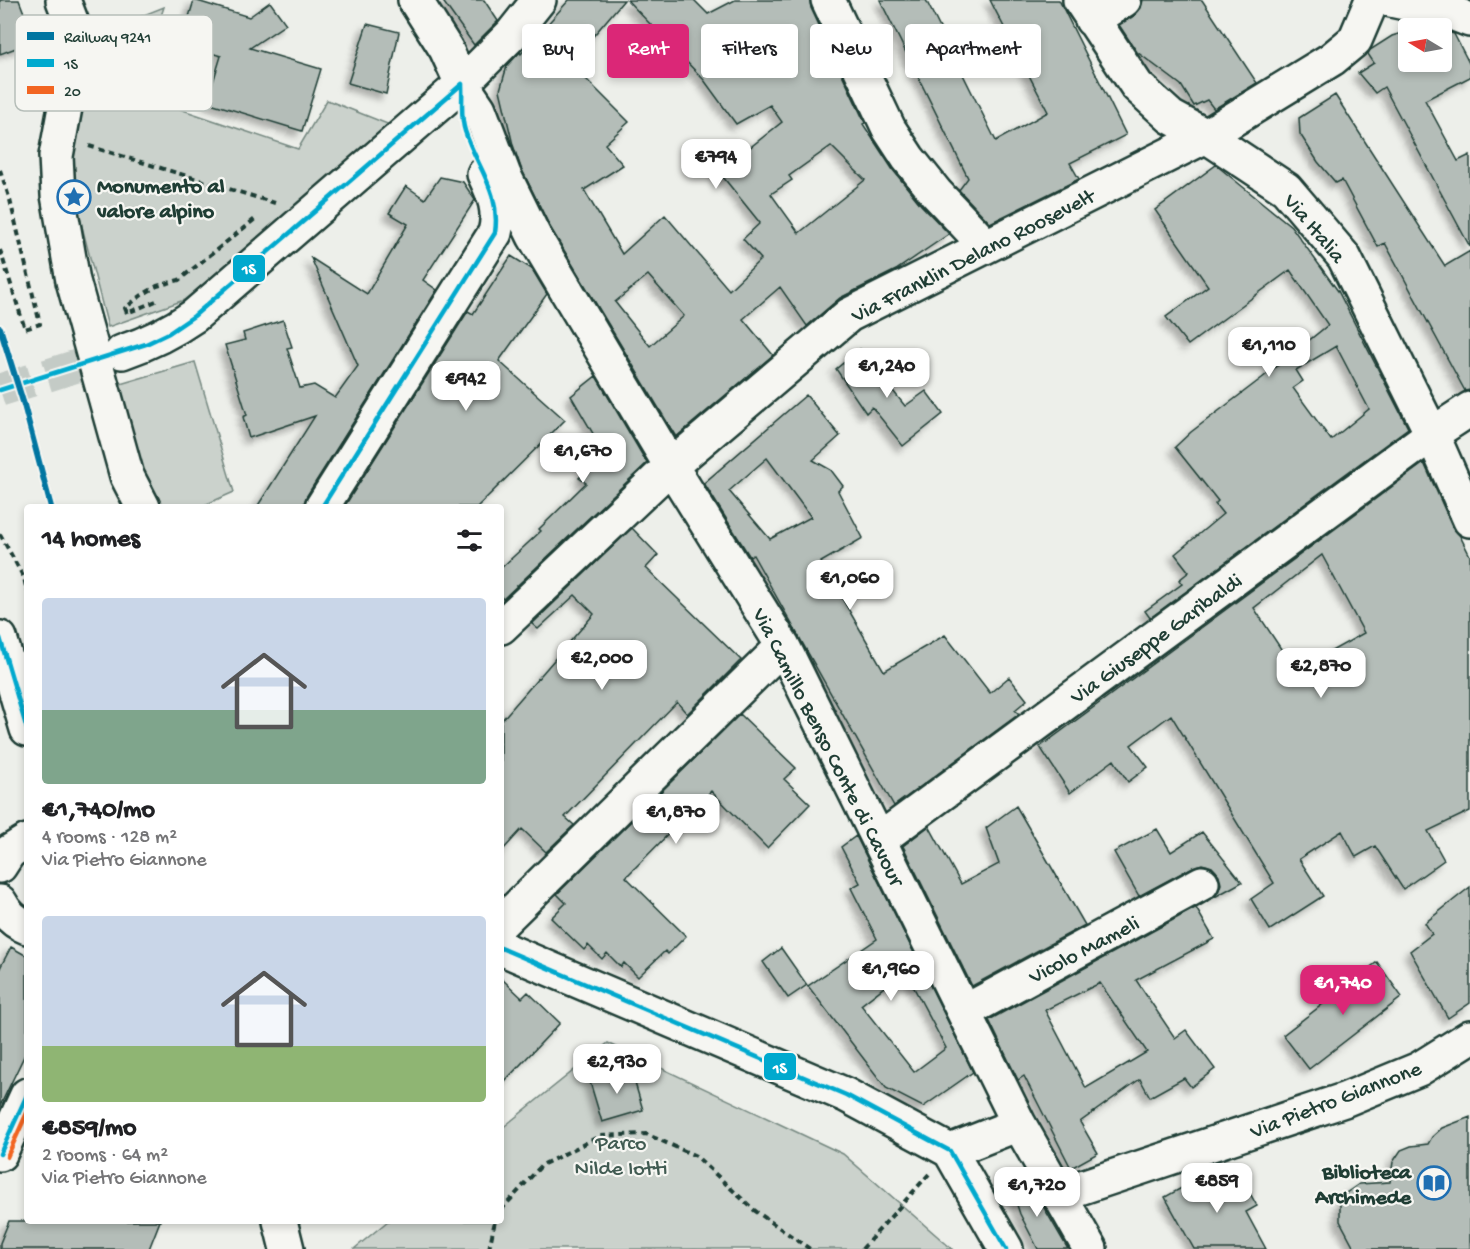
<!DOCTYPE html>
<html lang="en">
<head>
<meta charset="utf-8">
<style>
  body { margin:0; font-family:"Gochi Hand",sans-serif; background:#f6f6f6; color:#202124; height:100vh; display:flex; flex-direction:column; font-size:22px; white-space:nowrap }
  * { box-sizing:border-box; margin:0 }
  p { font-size:20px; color:#757577 }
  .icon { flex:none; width:33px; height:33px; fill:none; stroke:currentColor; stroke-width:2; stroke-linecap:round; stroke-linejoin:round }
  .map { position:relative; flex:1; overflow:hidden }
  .details { position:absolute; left:24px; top:504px; width:480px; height:720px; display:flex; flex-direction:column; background:#fff; border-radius:6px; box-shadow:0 3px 9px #0003 }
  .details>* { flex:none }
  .top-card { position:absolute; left:522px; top:24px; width:570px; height:54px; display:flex; gap:12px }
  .needle { width:39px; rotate:280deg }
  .tools { position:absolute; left:1398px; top:18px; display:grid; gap:12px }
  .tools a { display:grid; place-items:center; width:54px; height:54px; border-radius:6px; background:#fff; box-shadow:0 3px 9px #0003; font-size:30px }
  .price { position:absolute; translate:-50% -51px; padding:0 14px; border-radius:12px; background:#fff; color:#222; font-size:20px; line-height:39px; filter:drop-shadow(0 2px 3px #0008) }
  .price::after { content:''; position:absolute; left:50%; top:36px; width:18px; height:14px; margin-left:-9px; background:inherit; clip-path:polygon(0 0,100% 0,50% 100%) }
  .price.selected { background:#db2777; color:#fff }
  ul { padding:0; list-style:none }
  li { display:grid; align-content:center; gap:12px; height:318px; padding:0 18px }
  li span { display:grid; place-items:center; height:186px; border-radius:6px; color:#555 }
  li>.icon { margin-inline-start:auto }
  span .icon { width:108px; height:108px; fill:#fffc; stroke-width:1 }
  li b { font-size:26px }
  h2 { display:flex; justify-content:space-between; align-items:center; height:72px; padding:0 18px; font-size:26px }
  .pill { padding:0 21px; border-radius:6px; background:#fff; box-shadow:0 3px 9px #0003; font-size:21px; line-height:54px }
  .pill.selected { background:#db2777; color:#fff }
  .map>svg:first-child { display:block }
  .green { fill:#cbd2cc; stroke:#758880; stroke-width:1.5 }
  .building { fill:#b4bdb8; stroke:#1f3d34; stroke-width:1.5; fill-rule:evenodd; filter:url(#shadow) }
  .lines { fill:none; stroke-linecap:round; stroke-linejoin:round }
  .minor-tunnel { stroke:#c4cbc6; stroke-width:33; stroke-dasharray:33 16; stroke-linecap:butt }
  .minor-casing { stroke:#1f3d34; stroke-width:38 }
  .path { stroke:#1f3d34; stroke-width:4; stroke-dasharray:6 4.5; stroke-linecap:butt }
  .minor { stroke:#f6f6f2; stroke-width:33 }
  .bus-1-casing { stroke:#f6f6f2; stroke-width:9 }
  .bus-2-casing { stroke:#f6f6f2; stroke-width:9 }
  .bus-1 { stroke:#00a9ce; stroke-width:4.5 }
  .bus-2 { stroke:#f26522; stroke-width:4.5 }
  .rail-1-casing { stroke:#f6f6f2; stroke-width:10 }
  .rail-1 { stroke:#0075a1; stroke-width:6 }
  .labels { text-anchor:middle; stroke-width:4.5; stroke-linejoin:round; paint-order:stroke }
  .poi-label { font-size:22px; font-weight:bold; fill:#1f3d34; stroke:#f6f6f2; text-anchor:start }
  .street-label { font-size:22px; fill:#1f3d34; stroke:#f6f6f2 }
  .park-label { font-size:22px; fill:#415b52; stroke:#f6f6f2 }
  .key { fill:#f6f6f2; stroke:#b6beb9; stroke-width:1.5 }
  .key-label { font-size:16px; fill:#1f3d34 }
  .line-badge { stroke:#f6f6f2; stroke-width:2 }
  .badge-label { font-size:16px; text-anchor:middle; font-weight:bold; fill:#fff }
</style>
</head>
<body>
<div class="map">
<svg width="1470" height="1249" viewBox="0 0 1470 1249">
  <defs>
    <filter id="shadow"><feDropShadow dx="-5.5" dy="5.5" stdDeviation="3" flood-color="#0004"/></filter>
  </defs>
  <rect width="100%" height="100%" fill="#edefea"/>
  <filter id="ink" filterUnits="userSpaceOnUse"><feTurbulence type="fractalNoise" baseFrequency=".0167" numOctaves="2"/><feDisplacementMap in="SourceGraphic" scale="12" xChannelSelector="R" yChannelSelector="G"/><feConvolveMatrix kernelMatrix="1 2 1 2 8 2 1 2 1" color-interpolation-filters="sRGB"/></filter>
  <g filter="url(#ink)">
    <!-- green -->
    <path class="green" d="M 164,7 L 148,55 L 199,63 L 180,109 L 298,149 L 327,100 L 395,127 L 184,300 L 108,327 L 65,161 L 91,36 Z
      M 195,362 L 234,492 L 200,507 L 154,507 L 110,387 Z
      M 608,1043 L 843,1154 L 952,1249 L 354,1249 L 388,1221 L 501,1221 L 501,1129 Z"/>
    <!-- building -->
    <path class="building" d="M 0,0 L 19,0 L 35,41 L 0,54 Z
      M 194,0 L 249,17 L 270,2 L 286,24 L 250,48 L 321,69 L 302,131 L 207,102 L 221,56 L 181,44 Z
      M 442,0 L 484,0 L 498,21 L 474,45 Z
      M 569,0 L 624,0 L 572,61 L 578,66 L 576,69 L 629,122 L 605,144 L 623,165 L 584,190 L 622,254 L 665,215 L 729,290 L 761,259 L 743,239 L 760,223 L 719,172 L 782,122 L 770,105 L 736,124 L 704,80 L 627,0 L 694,0 L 708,14 L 735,0 L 810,0 L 811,8 L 865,123 L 863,124 L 893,170 L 921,205 L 949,234 L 896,270 L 840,298 L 807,326 L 780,287 L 743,319 L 773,355 L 676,437 L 550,227 L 521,168 L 513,145 L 500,90 L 507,66 L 520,52 L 521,54 ZM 831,146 L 865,180 L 799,233 L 771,194 L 792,180 L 789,176 ZM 648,275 L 684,316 L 650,346 L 615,302 Z
      M 880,0 L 926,0 L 996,141 L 1048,112 L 990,0 L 1059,0 L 1126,135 L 1070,163 L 1079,179 L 990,223 L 959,190 L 968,178 Z
      M 1143,0 L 1202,0 L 1257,83 L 1214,109 L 1207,100 L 1194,106 L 1181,85 L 1137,52 L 1119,25 L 1134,16 L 1141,8 Z
      M 367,24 L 399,32 L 386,94 L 348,83 Z
      M 1442,30 L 1454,34 L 1470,65 L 1470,77 L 1425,100 L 1458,161 L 1470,155 L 1470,247 L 1384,87 L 1375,93 L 1358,73 L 1374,63 L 1368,54 L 1370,50 L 1392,36 L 1408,31 L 1408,62 L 1442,62 Z
      M 1335,95 L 1445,266 L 1470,251 L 1470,390 L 1465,391 L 1385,243 L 1378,247 L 1342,180 L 1336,183 L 1318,162 L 1300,134 L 1299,118 Z
      M 1216,165 L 1291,226 L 1338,291 L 1408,428 L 1150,618 L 1145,611 L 1182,584 L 1179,580 L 1189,572 L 1175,554 L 1223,514 L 1215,504 L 1218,501 L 1175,447 L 1191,432 L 1262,378 L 1328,325 L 1290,270 L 1188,345 L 1166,317 L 1208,286 L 1155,210 ZM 1336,346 L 1369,409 L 1331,440 L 1293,388 L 1303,381 L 1296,370 Z
      M 440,177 L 463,182 L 475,200 L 423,280 L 437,290 L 306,497 L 303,507 L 257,507 L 315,416 L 249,438 L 243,417 L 247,415 L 225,345 L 245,340 L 243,333 L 283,320 L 292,347 L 287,348 L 300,388 L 314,385 L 335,398 L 358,366 L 311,258 L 367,294 L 408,224 L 389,213 L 406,186 L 425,199 Z
      M 511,256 L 532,269 L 547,294 L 499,361 L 565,420 L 477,507 L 344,507 L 468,311 L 473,314 Z
      M 860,349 L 905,406 L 926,391 L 943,414 L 903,446 L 872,407 L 866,413 L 836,369 Z
      M 596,376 L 647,463 L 503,599 L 501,597 L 501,568 L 541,531 L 539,529 L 586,483 L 579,478 L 605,454 L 571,396 Z
      M 806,395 L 840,436 L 813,460 L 831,470 L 843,486 L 838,491 L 863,538 L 821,562 L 884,671 L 945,635 L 990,693 L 1009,677 L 1027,700 L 1015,710 L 1019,714 L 894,806 L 753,555 L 750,557 L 704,483 ZM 767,458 L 811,517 L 770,539 L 729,491 Z
      M 1424,463 L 1453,528 L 1460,536 L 1470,556 L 1470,811 L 1428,831 L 1444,860 L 1403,889 L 1375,846 L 1356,857 L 1342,831 L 1299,859 L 1323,896 L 1270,930 L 1251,899 L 1274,883 L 1171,715 L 1131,745 L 1148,767 L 1128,782 L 1114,760 L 1070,793 L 1040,747 ZM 1322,555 L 1364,633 L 1303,667 L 1296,651 L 1287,658 L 1254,608 Z
      M 632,528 L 658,555 L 646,568 L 741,660 L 687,714 L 677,702 L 565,817 L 574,825 L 546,852 L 522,829 L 501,852 L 501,721 L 594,614 L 575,595 L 538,629 L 532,624 Z
      M 740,714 L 796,768 L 784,779 L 810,804 L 767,848 L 711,791 L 626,877 L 686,936 L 668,954 L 665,951 L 638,977 L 624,963 L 621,967 L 607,953 L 602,959 L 588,945 L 584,950 L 551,918 L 566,903 L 557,894 Z
      M 1016,806 L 1085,925 L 972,986 L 903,846 L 929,826 L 961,884 L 999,864 L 986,828 Z
      M 1157,829 L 1171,852 L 1202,832 L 1242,882 L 1211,899 L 1218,892 L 1221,884 L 1219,875 L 1212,867 L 1202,864 L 1193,867 L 1139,896 L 1114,852 Z
      M 856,836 L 973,1072 L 923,1107 L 886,1088 L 808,986 L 877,939 L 851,888 L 860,883 L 841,847 ZM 905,971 L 946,1048 L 914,1072 L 861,1005 Z
      M 1470,887 L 1470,1003 L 1448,1018 L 1410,951 L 1432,934 L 1425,923 Z
      M 1208,901 L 1196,908 L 1214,939 L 1136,980 L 1175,1038 L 1186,1030 L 1215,1069 L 1191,1087 L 1184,1078 L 1150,1097 L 1140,1079 L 1080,1122 L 1098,1153 L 1071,1168 L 1024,1076 L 1018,1080 L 989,1020 ZM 1100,983 L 1147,1052 L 1086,1088 L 1045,1010 Z
      M 11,947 L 27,956 L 27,1050 L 0,1106 L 0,968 Z
      M 781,948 L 807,985 L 788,998 L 763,962 Z
      M 1377,962 L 1402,997 L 1309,1069 L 1283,1035 Z
      M 501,978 L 522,998 L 528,992 L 560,1023 L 501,1085 Z
      M 630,1066 L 643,1110 L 602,1122 L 590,1082 Z
      M 1470,1117 L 1470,1249 L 1355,1249 L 1340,1221 L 1340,1204 L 1346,1193 L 1359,1184 L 1390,1182 L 1393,1162 L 1401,1150 L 1411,1146 L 1428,1144 L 1432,1137 L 1442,1128 Z
      M 1237,1170 L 1257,1206 L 1246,1212 L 1266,1249 L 1194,1249 L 1165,1197 L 1198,1179 L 1203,1189 Z
      M 1028,1178 L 1040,1201 L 1068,1249 L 1038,1249 L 1020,1214 L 1012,1190 Z
      M 9,1221 L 160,1221 L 149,1249 L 0,1249 L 0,1243 Z"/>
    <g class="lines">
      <!-- minor-tunnel -->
      <path class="minor-tunnel" d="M 0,390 L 122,352"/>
      <defs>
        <path id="minor" d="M 63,0 L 77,36 L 78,57 L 66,102 L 56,156 L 58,195 L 73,281 L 127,476 L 143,507
          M 415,0 L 446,49 L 462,84 L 479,109 L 504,175 L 534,236 L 671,466 L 783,646 L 1019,1124
          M 828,0 L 889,129 L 908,158 L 936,193 L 986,246
          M 1080,0 L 1137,86 L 1171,117 L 1206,136 L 1286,189 L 1344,257 L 1432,434 L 1470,520
          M 1391,0 L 1452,13 L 1470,20
          M 1092,20 L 1124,0
          M 122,352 C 149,343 171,332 194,316 L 462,84 L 511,35 L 539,0
          M 322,507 L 495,233 C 501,211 494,195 484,174
          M 501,627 L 671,466 L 849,315 L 1206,136 L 1332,59 L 1355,40 L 1372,0
          M 0,638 L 27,729
          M 879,840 L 1432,434 L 1470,409
          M 0,866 L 9,852 L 27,841
          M 0,902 C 6,914 14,922 27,927
          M 501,923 L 783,646
          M 501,948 L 846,1095 L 950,1151 L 1006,1249
          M 964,1012 L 1202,883
          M 950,1151 L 1019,1124 L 1090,1249
          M 0,1154 L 27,1095
          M 1058,1195 L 1344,1100 L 1419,1069 L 1470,1037
          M 280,1221 L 287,1249"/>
      </defs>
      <!-- minor casing -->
      <use href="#minor" class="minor-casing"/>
      <!-- path -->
      <path class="path" d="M 89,146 L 275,203
        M 0,170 L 10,200 L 40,324 L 25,329 L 0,250
        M 156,301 L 127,313 L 125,308 L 142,295 L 157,286 L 179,280 L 255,219
        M 0,534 L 24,578 L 27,591
        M 501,1210 L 542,1165 L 600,1136 L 646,1134 L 696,1156 L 754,1210 L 810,1249
        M 489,1249 L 495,1221
        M 862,1249 L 929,1174"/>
      <!-- minor -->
      <use href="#minor" class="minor"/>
      <defs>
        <path id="bus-1" d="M 0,390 L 146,344 L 169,333 L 194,316 L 462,84
          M 322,507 L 495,233 C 501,191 477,168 465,131 C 460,116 463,100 462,84
          M 0,638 L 27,729
          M 501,948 L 846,1095 L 950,1151 L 1006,1249
          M 0,1154 L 27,1095"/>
        <path id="bus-2" d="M 7,1157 L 27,1113"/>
      </defs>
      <!-- bus-1 casing -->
      <use href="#bus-1" class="bus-1-casing"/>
      <!-- bus-2 casing -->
      <use href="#bus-2" class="bus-2-casing"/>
      <!-- bus-1 -->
      <use href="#bus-1" class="bus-1"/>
      <!-- bus-2 -->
      <use href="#bus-2" class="bus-2"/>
      <defs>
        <path id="rail-1" d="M 0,328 L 24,405 L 51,507"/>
      </defs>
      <!-- rail-1 casing -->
      <use href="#rail-1" class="rail-1-casing"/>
      <!-- rail-1 -->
      <use href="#rail-1" class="rail-1"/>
    </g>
  </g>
  <!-- icons -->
  <defs>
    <symbol id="sight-ring" viewBox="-11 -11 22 22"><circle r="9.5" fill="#f6f6f2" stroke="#1f6fb2" stroke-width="1.5"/><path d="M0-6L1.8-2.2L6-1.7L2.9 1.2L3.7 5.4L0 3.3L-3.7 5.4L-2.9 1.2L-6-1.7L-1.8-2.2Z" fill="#1f6fb2"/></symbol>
    <symbol id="library-ring" viewBox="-11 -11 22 22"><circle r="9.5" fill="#f6f6f2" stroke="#1f6fb2" stroke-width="1.5"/><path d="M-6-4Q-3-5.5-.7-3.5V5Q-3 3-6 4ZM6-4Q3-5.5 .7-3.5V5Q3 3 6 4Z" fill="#1f6fb2"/></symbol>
  </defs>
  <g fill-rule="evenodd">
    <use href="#sight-ring" x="55" y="178" width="38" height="38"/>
    <use href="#library-ring" x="1415" y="1164" width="38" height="38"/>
  </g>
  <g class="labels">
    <!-- poi labels -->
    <g class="poi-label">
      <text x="97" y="192">Monumento al<tspan x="97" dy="25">valore alpino</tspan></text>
      <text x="1411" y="1178" text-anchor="end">Biblioteca<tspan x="1411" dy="25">Archimede</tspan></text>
    </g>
    <!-- street labels -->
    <g class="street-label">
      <text transform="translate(1316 227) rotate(50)" y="8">Via Italia</text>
      <text transform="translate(972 254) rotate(-27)" y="8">Via Franklin Delano Roosevelt</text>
      <text transform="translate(1155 637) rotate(-36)" y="8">Via Giuseppe Garibaldi</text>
      <text transform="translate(830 746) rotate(63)" y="8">Via Camillo Benso Conte di Cavour</text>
      <text transform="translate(1083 948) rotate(-28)" y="8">Vicolo Mameli</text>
      <text transform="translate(1335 1098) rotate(-21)" y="8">Via Pietro Giannone</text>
    </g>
    <!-- park labels -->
    <g class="park-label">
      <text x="621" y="1149">Parco<tspan x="621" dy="25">Nilde Iotti</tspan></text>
    </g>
  </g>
  <!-- legend -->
  <rect x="15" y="15" width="198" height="96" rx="9" class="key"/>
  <rect x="27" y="32" width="27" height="8" fill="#0075a1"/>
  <rect x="27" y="59" width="27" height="8" fill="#00a9ce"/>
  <rect x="27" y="86" width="27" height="8" fill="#f26522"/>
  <g class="key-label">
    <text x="64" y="42">Railway 9241</text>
    <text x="64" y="69">1S</text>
    <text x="64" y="96">20</text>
  </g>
  <g class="line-badge">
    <rect x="232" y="254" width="34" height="29" rx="6" fill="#00a9ce"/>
    <rect x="763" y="1052" width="34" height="29" rx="6" fill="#00a9ce"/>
  </g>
  <g class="badge-label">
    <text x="249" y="274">1S</text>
    <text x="780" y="1073">1S</text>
  </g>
</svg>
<div class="tools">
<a><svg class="needle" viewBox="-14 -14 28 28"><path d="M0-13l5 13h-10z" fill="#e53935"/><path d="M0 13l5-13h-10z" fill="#757577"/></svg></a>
</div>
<b class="price" style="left:716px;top:190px">€794</b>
<b class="price" style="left:1269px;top:378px">€1,110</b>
<b class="price" style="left:887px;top:399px">€1,240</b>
<b class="price" style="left:466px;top:412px">€942</b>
<b class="price" style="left:583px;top:484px">€1,670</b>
<b class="price" style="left:850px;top:611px">€1,060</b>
<b class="price" style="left:602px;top:691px">€2,000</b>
<b class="price" style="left:1321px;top:699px">€2,870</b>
<b class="price" style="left:676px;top:845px">€1,870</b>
<b class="price" style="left:891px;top:1002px">€1,960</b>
<b class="price selected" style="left:1343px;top:1016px">€1,740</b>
<b class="price" style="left:617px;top:1095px">€2,930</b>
<b class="price" style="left:1217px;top:1214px">€859</b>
<b class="price" style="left:1037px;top:1218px">€1,720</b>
<div class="top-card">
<a class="pill">Buy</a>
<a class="pill selected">Rent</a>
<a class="pill">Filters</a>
<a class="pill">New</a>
<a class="pill">Apartment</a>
</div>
<section class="details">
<h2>14 homes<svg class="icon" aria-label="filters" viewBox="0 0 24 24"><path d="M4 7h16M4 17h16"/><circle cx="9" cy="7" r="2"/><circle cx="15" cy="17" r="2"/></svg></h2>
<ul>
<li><span style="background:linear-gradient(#c9d6e8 60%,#7fa58c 0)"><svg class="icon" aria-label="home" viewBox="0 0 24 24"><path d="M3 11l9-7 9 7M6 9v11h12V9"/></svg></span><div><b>€1,740/mo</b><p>4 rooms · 128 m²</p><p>Via Pietro Giannone</p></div></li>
<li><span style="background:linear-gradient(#c9d6e8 70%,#8fb573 0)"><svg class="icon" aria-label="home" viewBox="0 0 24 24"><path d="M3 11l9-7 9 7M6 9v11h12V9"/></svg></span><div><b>€859/mo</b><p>2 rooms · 64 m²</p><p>Via Pietro Giannone</p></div></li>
</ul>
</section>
</div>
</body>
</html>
